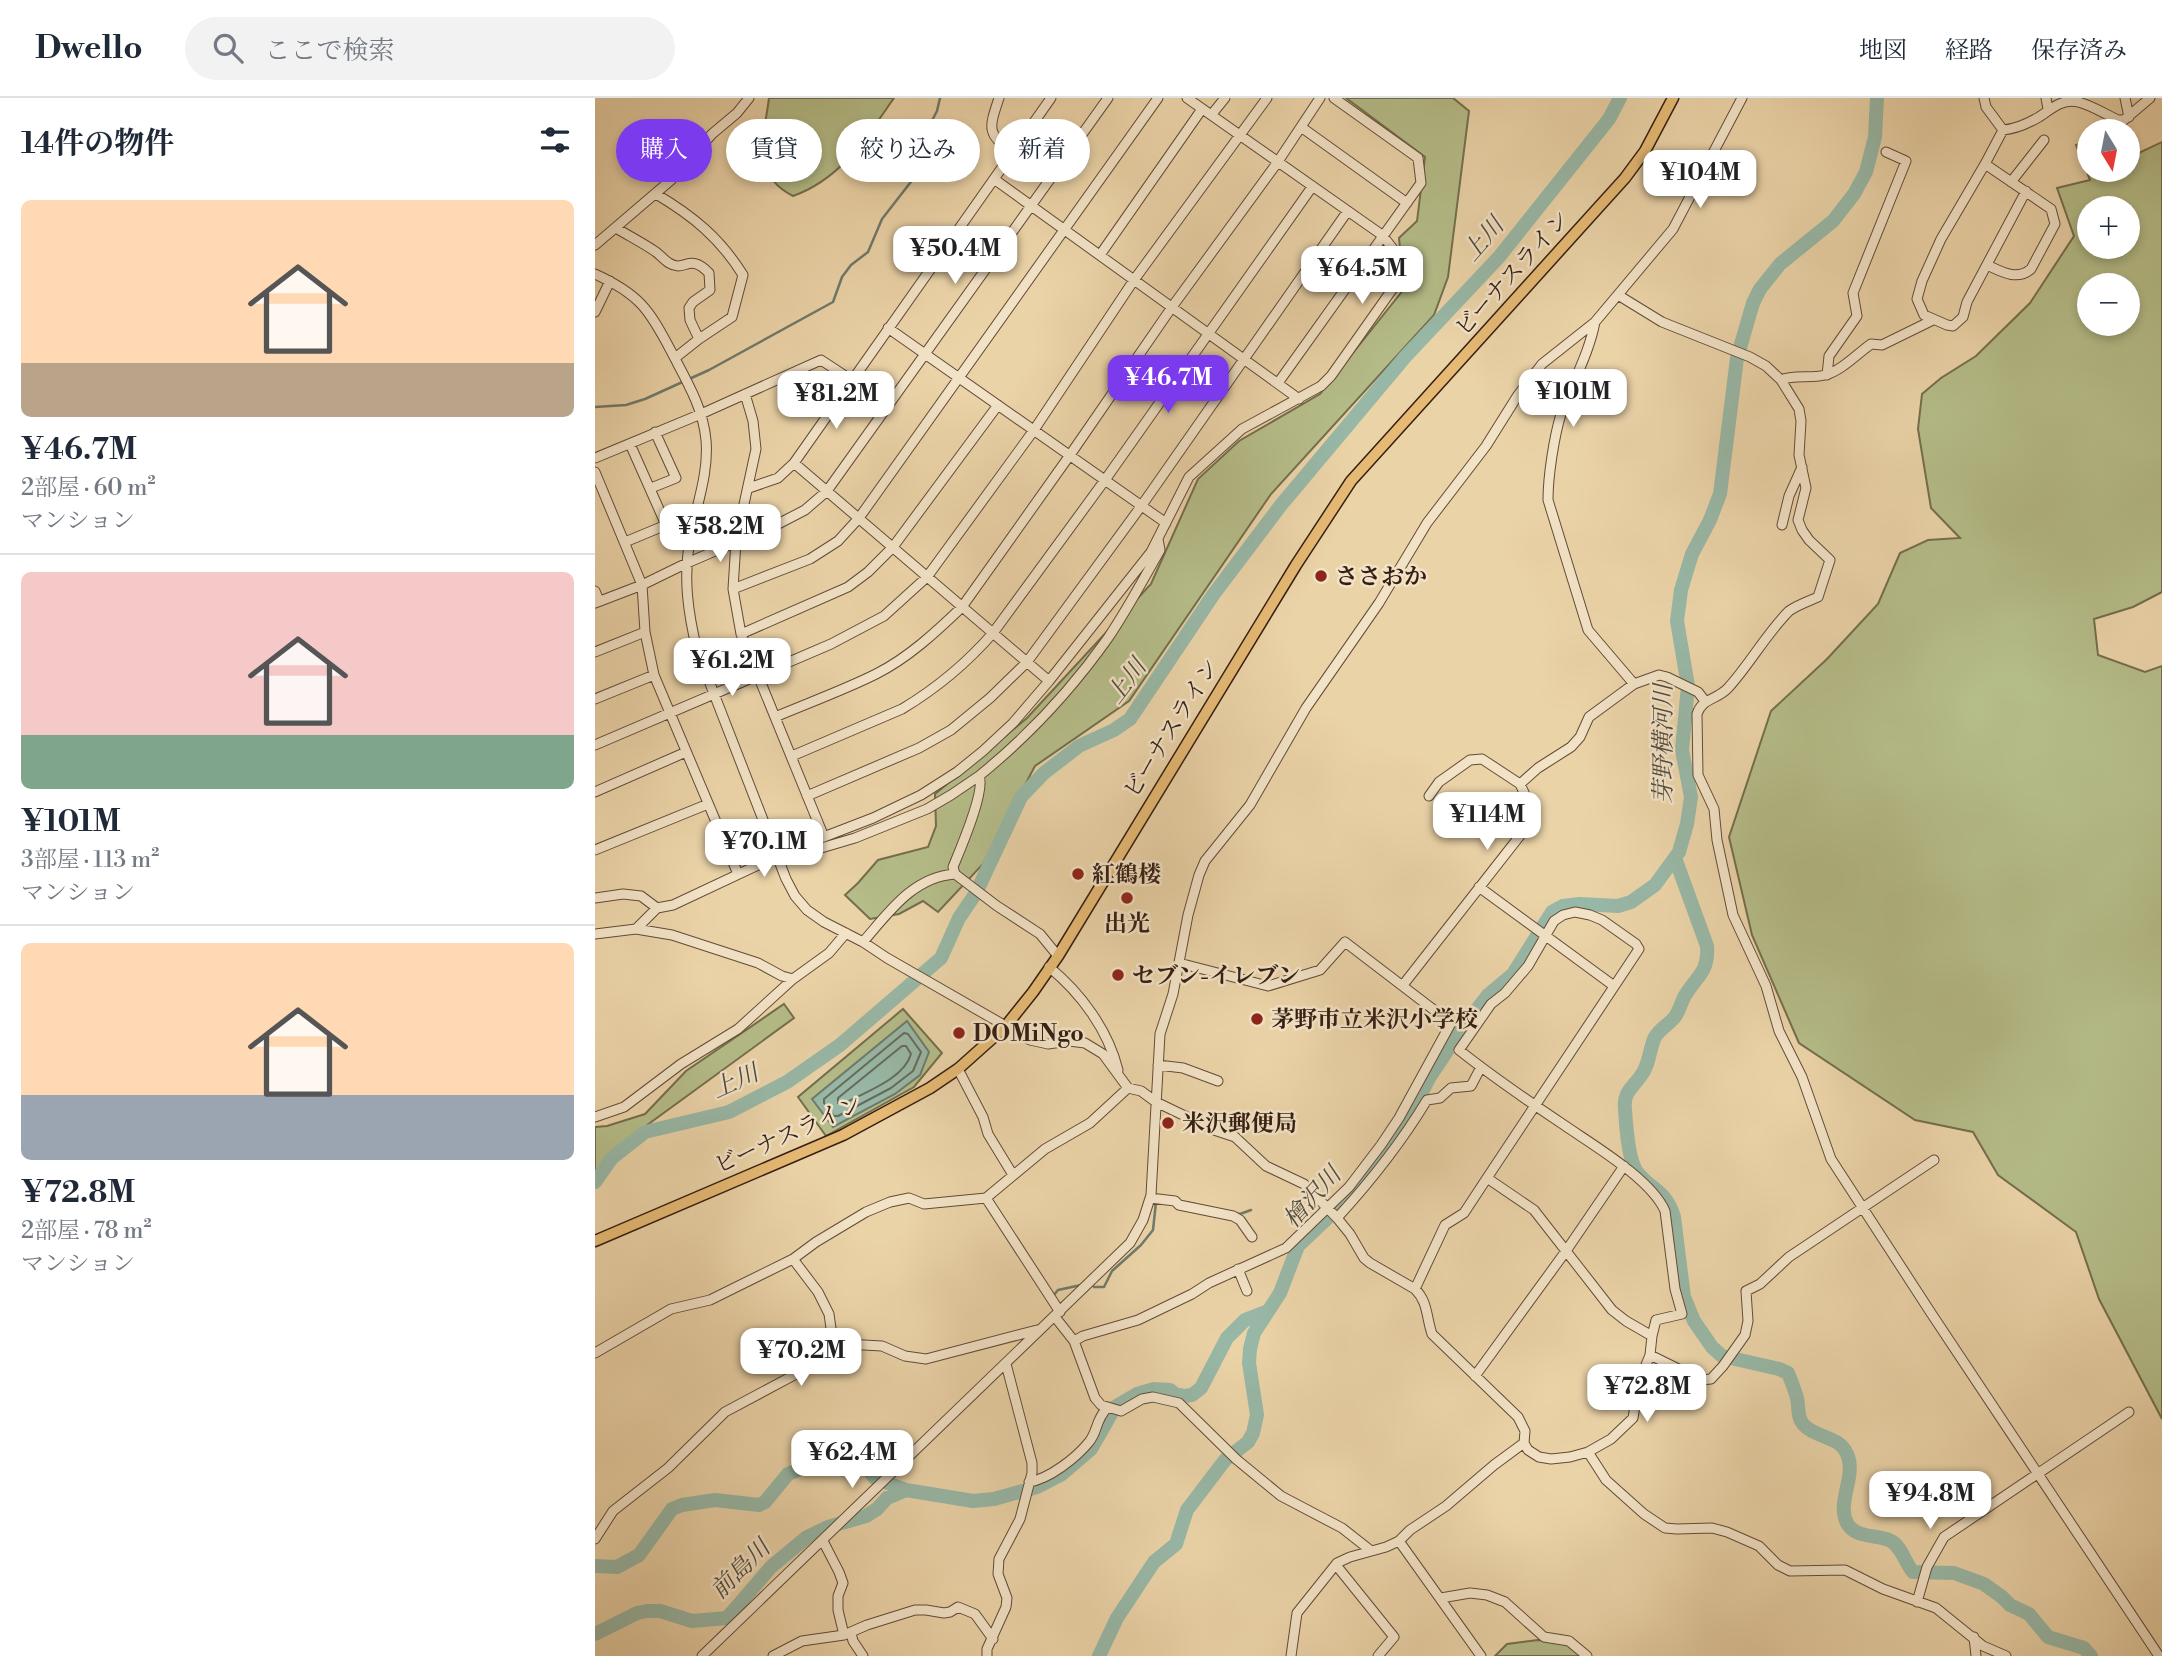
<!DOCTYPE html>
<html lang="ja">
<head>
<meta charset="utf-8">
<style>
  body { margin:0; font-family:"Libre Bodoni","Noto Serif JP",serif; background:#f2f2f3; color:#1f2937; height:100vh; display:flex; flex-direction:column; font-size:26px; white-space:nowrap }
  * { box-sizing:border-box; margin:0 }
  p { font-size:23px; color:#747a83 }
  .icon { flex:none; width:38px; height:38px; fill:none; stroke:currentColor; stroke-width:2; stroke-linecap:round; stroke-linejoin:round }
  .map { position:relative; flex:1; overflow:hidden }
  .details { display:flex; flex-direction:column; background:#fff; width:595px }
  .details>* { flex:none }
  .top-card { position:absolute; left:21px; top:21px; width:665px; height:63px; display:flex; gap:14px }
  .needle { width:46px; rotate:170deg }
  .controls { position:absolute; left:1482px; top:21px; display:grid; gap:14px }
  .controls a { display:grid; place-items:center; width:63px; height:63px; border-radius:50%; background:#fff; box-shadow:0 4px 10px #0003; font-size:35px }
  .price { position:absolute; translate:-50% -60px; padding:0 16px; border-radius:14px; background:#fff; color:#222; font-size:23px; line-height:46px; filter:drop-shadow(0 2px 4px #0008) }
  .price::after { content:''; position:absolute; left:50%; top:42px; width:21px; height:16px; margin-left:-10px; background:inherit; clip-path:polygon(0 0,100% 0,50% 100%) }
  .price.active { background:#7c3aed; color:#fff }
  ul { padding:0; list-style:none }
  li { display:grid; align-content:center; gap:14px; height:371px; padding:0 21px }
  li+li { border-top:2px solid #e0e1e3 }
  li span { display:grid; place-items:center; height:217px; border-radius:10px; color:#555 }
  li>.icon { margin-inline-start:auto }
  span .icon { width:126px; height:126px; fill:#fffc; stroke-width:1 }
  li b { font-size:30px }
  h2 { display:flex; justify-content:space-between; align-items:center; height:84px; padding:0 21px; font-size:30px }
  .tag { padding:0 24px; border-radius:32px; background:#fff; box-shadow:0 4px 10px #0003; font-size:24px; line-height:63px }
  .tag.active { background:#7c3aed; color:#fff }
  header { display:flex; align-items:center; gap:42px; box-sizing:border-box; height:98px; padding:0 35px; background:#fff; border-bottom:2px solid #e0e1e3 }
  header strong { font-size:33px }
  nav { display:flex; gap:38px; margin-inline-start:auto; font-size:24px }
  .search { width:490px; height:63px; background:#f2f2f3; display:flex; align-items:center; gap:18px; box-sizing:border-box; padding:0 24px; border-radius:38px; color:#747a83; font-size:26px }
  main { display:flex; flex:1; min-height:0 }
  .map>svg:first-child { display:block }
  .green { fill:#b5bd89; stroke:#746e4e; stroke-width:2; fill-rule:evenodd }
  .water { fill:#98b8a7; stroke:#707a6c; stroke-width:2 }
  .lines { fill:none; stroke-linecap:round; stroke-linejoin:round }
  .shore { stroke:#666b5d; stroke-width:2 }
  .stream { stroke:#707a6c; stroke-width:2.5 }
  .river { stroke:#98b8a7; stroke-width:14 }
  .minor-casing { stroke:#624b38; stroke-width:11 }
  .major-casing { stroke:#341e13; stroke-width:13 }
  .minor { stroke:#f2e2c6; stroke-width:9 }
  .major { stroke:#e6ba74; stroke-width:10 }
  .poi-dot { fill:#8f2418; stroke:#f2e2c6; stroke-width:2.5 }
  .labels { text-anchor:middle; stroke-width:5; stroke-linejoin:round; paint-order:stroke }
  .street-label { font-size:23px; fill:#341e13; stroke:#f2e2c6 }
  .poi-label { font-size:23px; font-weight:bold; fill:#341e13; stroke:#f2e2c6; text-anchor:start }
  .water-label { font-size:24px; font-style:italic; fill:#524c3f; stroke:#f2e2c6 }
</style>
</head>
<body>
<header>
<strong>Dwello</strong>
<div class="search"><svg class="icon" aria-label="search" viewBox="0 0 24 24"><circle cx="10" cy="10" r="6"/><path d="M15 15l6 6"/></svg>ここで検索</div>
<nav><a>地図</a><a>経路</a><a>保存済み</a></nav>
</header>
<main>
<section class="details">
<h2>14件の物件<svg class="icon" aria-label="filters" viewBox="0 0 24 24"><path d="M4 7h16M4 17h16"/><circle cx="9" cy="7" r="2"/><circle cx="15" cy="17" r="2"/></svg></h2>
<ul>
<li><span style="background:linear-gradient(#ffd9b3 75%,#b9a48a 0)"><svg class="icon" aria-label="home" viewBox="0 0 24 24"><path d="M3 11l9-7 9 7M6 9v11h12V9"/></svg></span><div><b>¥46.7M</b><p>2部屋 · 60 m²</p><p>マンション</p></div></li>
<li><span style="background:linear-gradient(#f6c9c9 75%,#7fa58c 0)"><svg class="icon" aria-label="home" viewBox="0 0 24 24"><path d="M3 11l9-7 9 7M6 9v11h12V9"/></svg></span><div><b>¥101M</b><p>3部屋 · 113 m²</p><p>マンション</p></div></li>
<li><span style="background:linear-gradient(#ffd9b3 70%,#9aa5b1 0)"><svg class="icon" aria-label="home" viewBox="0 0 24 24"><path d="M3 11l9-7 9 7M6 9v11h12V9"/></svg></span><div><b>¥72.8M</b><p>2部屋 · 78 m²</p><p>マンション</p></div></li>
</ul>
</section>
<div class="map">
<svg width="1567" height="1558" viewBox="0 0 1567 1558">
  <rect width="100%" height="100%" fill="#ebd3a8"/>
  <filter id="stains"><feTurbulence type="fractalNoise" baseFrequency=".00286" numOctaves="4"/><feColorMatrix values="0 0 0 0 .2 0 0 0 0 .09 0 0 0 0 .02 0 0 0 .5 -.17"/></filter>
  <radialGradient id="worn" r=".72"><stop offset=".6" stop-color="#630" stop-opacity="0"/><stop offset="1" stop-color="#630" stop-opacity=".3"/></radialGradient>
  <!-- green -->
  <path class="green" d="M 174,0 L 299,0 C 271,40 246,81 198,98 C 155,76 169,39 174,0 Z
    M 751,0 L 858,0 L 874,13 L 853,179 L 839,217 L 676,396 L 534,603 L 440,668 L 388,766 L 343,814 L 328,803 L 304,816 L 275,821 L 250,797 L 263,785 L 283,762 L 333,749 L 341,728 L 340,696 L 432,620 L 556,486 L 603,381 L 644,343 L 725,296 L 809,191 L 804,140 L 822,123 L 830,59 Z
    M 1494,42 L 1494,72 L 1533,72 L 1533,51 L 1544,55 L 1567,44 L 1567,494 L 1538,509 L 1499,521 L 1503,557 L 1550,574 L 1567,568 L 1567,1321 L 1504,1201 L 1481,1134 L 1403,1077 L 1378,1034 L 1320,1022 L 1204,945 L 1157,837 L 1134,739 L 1176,613 L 1232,561 L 1283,506 L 1305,455 L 1333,442 L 1365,440 L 1336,410 L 1323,331 L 1327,296 L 1346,280 L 1381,258 L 1435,205 L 1479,138 L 1462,90 L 1495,82 L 1481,47 ZM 1494,110 L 1533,110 L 1533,149 L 1494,149 ZM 1494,187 L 1533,187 L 1533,226 L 1494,226 Z
    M 189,906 L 199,920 L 44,1033 L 0,1078 L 0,1029 L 12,1028 L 50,1016 L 91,973 Z
    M 308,911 L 347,955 L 319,989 L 231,1038 L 203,999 Z
    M 943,1542 L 974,1543 L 995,1558 L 900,1558 L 912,1546 Z"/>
  <!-- water -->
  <path class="water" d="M 312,923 L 334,954 L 325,977 L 300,996 L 238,1029 L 217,1001 Z"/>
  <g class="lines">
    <!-- shore -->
    <path class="shore" d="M 309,935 L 313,936 L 326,954 L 318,973 L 296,990 L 243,1018 L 239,1018 L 229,1005 L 229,1001 Z
      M 307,948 L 311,948 L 316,956 C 309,981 270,994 248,1006 L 243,1005 L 243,1000 Z"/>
    <!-- stream -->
    <path class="stream" d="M 0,309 L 31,307 L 50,301 L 114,272 L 238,204 L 247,179 L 256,167 L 273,154 L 287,121 L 322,76 L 331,57 L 331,34 L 342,13 L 345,0
      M 590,1104 L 600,1106
      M 640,1115 L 645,1116 L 656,1112
      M 499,1189 L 509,1189 L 517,1173 L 546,1147 L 558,1132 L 561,1104
      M 458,1198 L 463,1192 L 486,1187"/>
    <!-- river -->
    <path class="river" d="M 1080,760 L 1112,848 C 1114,873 1103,877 1091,896 C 1086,903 1085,913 1079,920 C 1073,927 1065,931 1060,939 C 1054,951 1055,967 1045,979 C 1037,990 1028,995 1030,1011 C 1031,1027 1033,1062 1042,1074 C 1057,1093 1071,1092 1079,1119 L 1089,1199 L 1099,1223 L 1117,1249 L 1127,1258 L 1184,1271 L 1193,1275 C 1196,1283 1200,1292 1202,1300 C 1204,1309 1202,1319 1208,1326 C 1219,1340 1244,1337 1252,1356 C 1262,1378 1241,1404 1252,1425 C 1260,1441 1284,1436 1296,1443 C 1307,1449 1310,1465 1318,1474 L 1359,1475 L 1389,1486 L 1407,1499 L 1415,1507 L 1434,1516 L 1453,1539 L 1489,1550 L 1496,1558
      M 0,1084 L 17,1060 L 50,1034 L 134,1014 L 192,984 L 245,947 L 346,860 L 364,820 L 381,795 L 426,699 L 449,675 L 484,648 L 519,632 L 535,621 L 618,497 L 686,407 L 810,259 L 904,159 L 1014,21 L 1025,0
      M 0,1468 L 22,1469 L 44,1457 L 77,1411 L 87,1407 L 120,1402 L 164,1407 L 170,1404 L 193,1376 L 211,1369 L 258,1358 L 265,1362 L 280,1380 L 311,1392 L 378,1403 L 399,1401 L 442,1389 L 467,1376 L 496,1351 L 520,1309 L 542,1296 L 559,1291 L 575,1292 L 580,1296 L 589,1298 L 597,1297 L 606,1290 L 632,1240 L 650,1222 L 673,1213
      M 0,1536 L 42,1515 L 52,1513 L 65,1513 L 97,1523 L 132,1520 L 176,1469 L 212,1439 L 233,1429 L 271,1418 L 282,1411 L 292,1400 L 311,1392
      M 504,1558 L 522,1520 L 559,1464 L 581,1446 L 592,1412 L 630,1362 L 653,1344 L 658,1335 L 662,1317 L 654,1265 L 655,1251 L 659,1235 L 685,1195 L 703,1148 L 740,1113 L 784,1060 L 815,1018 L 834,980 L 866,932 L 893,897 L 918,876 L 957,814 L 968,808 L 984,806 L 1023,808 L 1036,804 L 1060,787 L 1084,754 L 1092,726 L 1096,699 L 1087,652 L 1093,588 L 1082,523 L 1086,492 L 1097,456 L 1115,422 L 1125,396 L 1142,260 L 1158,205 L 1165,191 L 1185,166 L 1238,123 L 1259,96 L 1271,74 L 1280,39 L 1282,0"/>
    <defs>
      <path id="minor" d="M 404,0 C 394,30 391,36 418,54
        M 1389,0 L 1391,9 L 1408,32 C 1421,31 1432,26 1444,19 C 1455,12 1467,0 1483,4 C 1496,7 1510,16 1523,22 L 1529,22 L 1555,0
        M 1451,0 L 1453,11
        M 1530,0 L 1534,19
        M 617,16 L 630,0
        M 706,29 L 812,105
        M 1408,32 L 1390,66 L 1346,141 L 1327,183 L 1322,201 L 1329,217 L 1352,227 L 1358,228 L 1368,219 L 1372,204 L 1431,93
        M 1390,66 L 1456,111 L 1460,126 L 1436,171 C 1422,183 1407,174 1392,167
        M 399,81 L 704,301
        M 1416,84 L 1449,42
        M 61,96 C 98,118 125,140 148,177 L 137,219 L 104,241
        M 21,130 C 34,138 48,145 61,154 C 65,157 69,162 74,165 C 90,175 94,154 114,175 L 115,192 L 98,204 L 94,210 L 95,222 L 104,241 L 80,260
        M 0,147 L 76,82 L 117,36 L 142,15 L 154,0
        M 505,157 L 607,11
        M 0,176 C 44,196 54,211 76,253 C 91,282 108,309 111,342 C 114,376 101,408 95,441 C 88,480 93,515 102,552 L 191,781 L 200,798 L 212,812 L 229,824 L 268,844 L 292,860 L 435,942 L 453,946 L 474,943 L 490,945 L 508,956 L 533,990 L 546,993 L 561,1004 L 619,1032 L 640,1039 L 671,1068 L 709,1086 L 742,1120 L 755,1136 L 769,1160 L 775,1165 L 820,1191 C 833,1204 831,1218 837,1236 L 923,1319 L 930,1333 L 929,1345 L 933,1352 L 944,1359 L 956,1361 L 975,1359 L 993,1354 L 1016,1341 L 1038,1320 L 1044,1284 L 1055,1257 L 1057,1238 L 1061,1222 L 1087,1216 L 1080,1191 L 1070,1113 C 1056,1081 998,1047 969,1027 C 933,1003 898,979 864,952 L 896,906 L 910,895 L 933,868 L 959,823 L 968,817 L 980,814 L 995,817 L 1007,822 L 1041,846 L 1044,851 L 892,1080
        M 1023,197 L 1067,224 L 1155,259 L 1171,268 L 1186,282 L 1204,311 L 1206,323 L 1204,357 L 1211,390 L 1203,422 L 1207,432 L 1214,442 L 1235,462 L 1223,499 C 1214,503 1202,507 1194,513 C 1171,536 1155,566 1133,590 C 1122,602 1107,600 1102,616 L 1103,677 L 1119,711 L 1122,742 L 1138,817 L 1171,888 L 1184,933 L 1207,979 L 1236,1061 L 1336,1215 L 1564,1558
        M 0,214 L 15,183
        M 1000,224 C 994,256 977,285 966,316 C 959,339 953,378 953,402 L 993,532 L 1039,586
        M 293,230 L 571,425
        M 1232,277 L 1234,258 L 1262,218 L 1258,195 L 1311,63 L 1291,54
        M 1186,282 C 1199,276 1215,281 1230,277 C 1246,273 1262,256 1276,246 L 1287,247 L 1338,222
        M 683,285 L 826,85 L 823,60 L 739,0
        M 150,296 L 158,323 L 161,351 L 141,443 L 138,491 L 146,536 L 229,739
        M 0,360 L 106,316 L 226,262 L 258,283
        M 199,365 L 454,583
        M 0,374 L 47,487 L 50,534 L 59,577 L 143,776
        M 56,390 L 81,380 L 60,334
        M 154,390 L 183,380 L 199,365 L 456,0
        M 1187,427 L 1194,398 L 1207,369
        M 30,444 L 71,427 L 35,346
        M 138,491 L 215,461 L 243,443 L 264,420 L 563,0
        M 0,493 L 4,503
        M 0,505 L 47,487 L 92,465 L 183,426 L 210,412 L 232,393 L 513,0
        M 146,536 L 253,489 L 273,474 L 298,449 L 403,307
        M 0,554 L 50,534
        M 0,601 L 59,577
        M 180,619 C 213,605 249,592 281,576 C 313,560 341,534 367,509 L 475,357 L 577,209 L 682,65 L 725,0
        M 0,647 L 236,546 L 289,518 L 332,479 L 439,332 L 539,182 L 672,0
        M 197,658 L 307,611 C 342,590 371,566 398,535 L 510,382 L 717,89
        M 384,678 C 432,639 477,591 513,540 C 532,512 548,482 565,452 L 563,441
        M 925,686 L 943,670 L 976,649 L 985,639 L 994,619 L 1039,586 L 1064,577 L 1072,579 L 1103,594 L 1110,603
        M 0,694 L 91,654
        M 212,698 L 324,650 L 356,632 L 395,600 L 432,564 L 547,407 L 752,114
        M 0,752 L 113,706
        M 199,752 L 216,753 L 260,740 L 332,711 L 356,697 L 384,678 C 391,692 365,752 358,769 L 360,776
        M 884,789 L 1019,888
        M 0,800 L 28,796 L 46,798 L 62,810
        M 41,831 L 62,810 L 78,807 L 195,752 L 278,720 L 326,697 L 362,674 L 388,653 L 418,625 L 454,583 L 556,454 L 594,379 L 647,331 L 726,288 L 736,278 L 801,186 C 810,161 802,156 787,137 L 592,0
        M 0,836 L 41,831 L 77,837 L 163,865 L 187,878 L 198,881 L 234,855 L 251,835
        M 268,844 C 294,814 318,779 360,776 L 402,808 L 445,836 L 463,858
        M 454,869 C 486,895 513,932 523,972
        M 808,887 L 938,721 L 938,714 L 925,686 L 887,661 L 875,662 L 844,684 L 834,698
        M 563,967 L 588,970 L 623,983
        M 363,971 L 388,1019 L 393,1036 L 418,1077
        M 0,1019 L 29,1009 L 86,966 L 143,931 L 198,881
        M 391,1100 L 465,1214
        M 555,1100 L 580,1103 L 584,1107 L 638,1118 L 645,1122 L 657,1139
        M 742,1120 C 776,1083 806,1045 832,1002 L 845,1000 L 856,990 L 876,988 L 886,969
        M 198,1161 L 223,1194 L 234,1216 L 239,1252
        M 643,1171 L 652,1193
        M 820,1191 L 850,1127 L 869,1115 L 892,1080 L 939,1112 L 1017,1212 L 1031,1223 L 1057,1238
        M 460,1219 L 479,1243 L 500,1300 L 506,1307 L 526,1313 L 547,1301 L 558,1299 L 584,1305 L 641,1361 L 686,1398 L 747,1430 L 775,1452
        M 479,1243 L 488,1238 L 543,1222 L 597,1196 L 614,1185 L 691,1150 L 754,1089 L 786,1047 L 804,1020 L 856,925 L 750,844 L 725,872 L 673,888 L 584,865
        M 0,1255 L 76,1211 L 115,1202 L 198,1161 L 221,1144 L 271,1114 L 295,1104 L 314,1100 L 329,1106 L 391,1100 L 450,1051 L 495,1025 L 533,990
        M 1055,1257 L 1106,1282 L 1116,1281 L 1128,1268 L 1150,1237 L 1153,1223 L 1151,1193 L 1165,1186 L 1194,1159 L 1339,1062
        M 880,1278 L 971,1153 L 1029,1068
        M 993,1354 L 1011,1382 L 1049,1416 L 1070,1430 L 1082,1431 L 1117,1430 L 1132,1434 L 1164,1448 L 1183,1467 L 1195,1473 L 1250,1472 L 1288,1491 L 1341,1510 L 1388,1548 L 1411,1558
        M 434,1384 C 454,1381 481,1360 494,1344 C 503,1333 500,1323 512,1310
        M 0,1441 L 18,1413 L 73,1370 L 130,1314 L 203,1275 L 250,1246 L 287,1248 L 310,1258 L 331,1261 L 442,1232
        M 228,1443 L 244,1474 L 248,1485 L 243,1498 L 243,1512 L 249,1537
        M 804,1443 L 886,1558
        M 741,1467 L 799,1539 L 783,1558
        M 846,1500 L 875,1495 L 892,1497 L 910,1504 L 949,1539 L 974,1543 L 992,1558
        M 1322,1504 L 1332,1469 L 1349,1439 L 1534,1314
        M 256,1535 L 258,1543 L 268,1558
        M 1379,1539 L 1381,1558
        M 107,1558 L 535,1145 L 548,1122 L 556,1097 L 565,936 L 578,896 L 593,817 L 604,777 L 610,763 L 655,707 L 711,610 L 784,505 L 832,425 L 891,348 L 923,297 L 947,266 L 1000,224 L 1078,131 L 1147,0
        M 178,1558 L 207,1543 L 249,1537 L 272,1527 L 320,1512 L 331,1512 L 349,1515 L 355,1514 L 363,1509 L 380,1516 L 398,1541
        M 392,1558 L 392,1551 L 411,1509 L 412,1500 L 403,1476 L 404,1461 L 425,1421 L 437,1375 L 437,1365 L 411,1266
        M 696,1558 L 702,1515 L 742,1465 L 755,1459 L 791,1449 L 804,1443 L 815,1432 L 851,1408 L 899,1367 L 929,1345"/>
      <path id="major" d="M 0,1143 L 248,1037 L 335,990 L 363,971 L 410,929 L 438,894 L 463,858 L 701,467 L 756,383 L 1030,80 L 1050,53 L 1078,0"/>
    </defs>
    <!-- minor casing -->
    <use href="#minor" class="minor-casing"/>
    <!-- major casing -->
    <use href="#major" class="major-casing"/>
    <!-- minor -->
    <use href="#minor" class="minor"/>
    <!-- major -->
    <use href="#major" class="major"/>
  </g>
  <!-- markers -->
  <g class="poi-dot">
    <circle cx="726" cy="478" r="7"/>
    <circle cx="483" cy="776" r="7"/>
    <circle cx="532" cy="800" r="7"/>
    <circle cx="523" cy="877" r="7"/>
    <circle cx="662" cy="921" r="7"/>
    <circle cx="364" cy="935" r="7"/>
    <circle cx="573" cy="1025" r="7"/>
  </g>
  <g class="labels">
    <!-- street labels -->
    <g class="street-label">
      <text transform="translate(917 175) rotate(-48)" y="8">ビーナスライン</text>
      <text transform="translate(576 630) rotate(-58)" y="8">ビーナスライン</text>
      <text transform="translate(193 1036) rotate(-24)" y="8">ビーナスライン</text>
    </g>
    <!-- poi labels -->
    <g class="poi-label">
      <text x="740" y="486">ささおか</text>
      <text x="497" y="784">紅鶴楼</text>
      <text x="532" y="833" text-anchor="middle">出光</text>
      <text x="537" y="885">セブン-イレブン</text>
      <text x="676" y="929">茅野市立米沢小学校</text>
      <text x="378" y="943">DOMiNgo</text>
      <text x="587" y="1033">米沢郵便局</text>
    </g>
    <!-- water labels -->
    <g class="water-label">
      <text transform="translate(888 141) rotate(-49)" y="8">上川</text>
      <text transform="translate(531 583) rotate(-53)" y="8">上川</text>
      <text transform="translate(1068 646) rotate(-90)" y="8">芽野横河川</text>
      <text transform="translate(140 983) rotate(-24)" y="8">上川</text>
      <text transform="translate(717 1099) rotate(-48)" y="8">檜沢川</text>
      <text transform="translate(145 1471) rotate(-45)" y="8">前島川</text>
    </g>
  </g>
  <rect width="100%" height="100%" filter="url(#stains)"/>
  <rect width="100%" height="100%" fill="url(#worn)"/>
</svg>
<div class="controls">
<a><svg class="needle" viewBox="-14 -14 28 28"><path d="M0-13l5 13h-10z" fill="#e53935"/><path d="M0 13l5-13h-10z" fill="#747a83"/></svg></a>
<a>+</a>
<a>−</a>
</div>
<b class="price" style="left:1105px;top:112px">¥104M</b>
<b class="price" style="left:360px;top:188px">¥50.4M</b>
<b class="price" style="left:767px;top:208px">¥64.5M</b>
<b class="price active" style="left:573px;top:317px">¥46.7M</b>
<b class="price" style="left:978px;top:331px">¥101M</b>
<b class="price" style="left:241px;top:333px">¥81.2M</b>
<b class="price" style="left:125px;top:466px">¥58.2M</b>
<b class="price" style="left:137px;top:600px">¥61.2M</b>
<b class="price" style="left:892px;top:754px">¥114M</b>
<b class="price" style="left:169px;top:781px">¥70.1M</b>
<b class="price" style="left:206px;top:1290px">¥70.2M</b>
<b class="price" style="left:1052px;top:1326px">¥72.8M</b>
<b class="price" style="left:257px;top:1392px">¥62.4M</b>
<b class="price" style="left:1335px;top:1433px">¥94.8M</b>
<div class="top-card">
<a class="tag active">購入</a>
<a class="tag">賃貸</a>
<a class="tag">絞り込み</a>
<a class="tag">新着</a>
</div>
</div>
</main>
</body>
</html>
